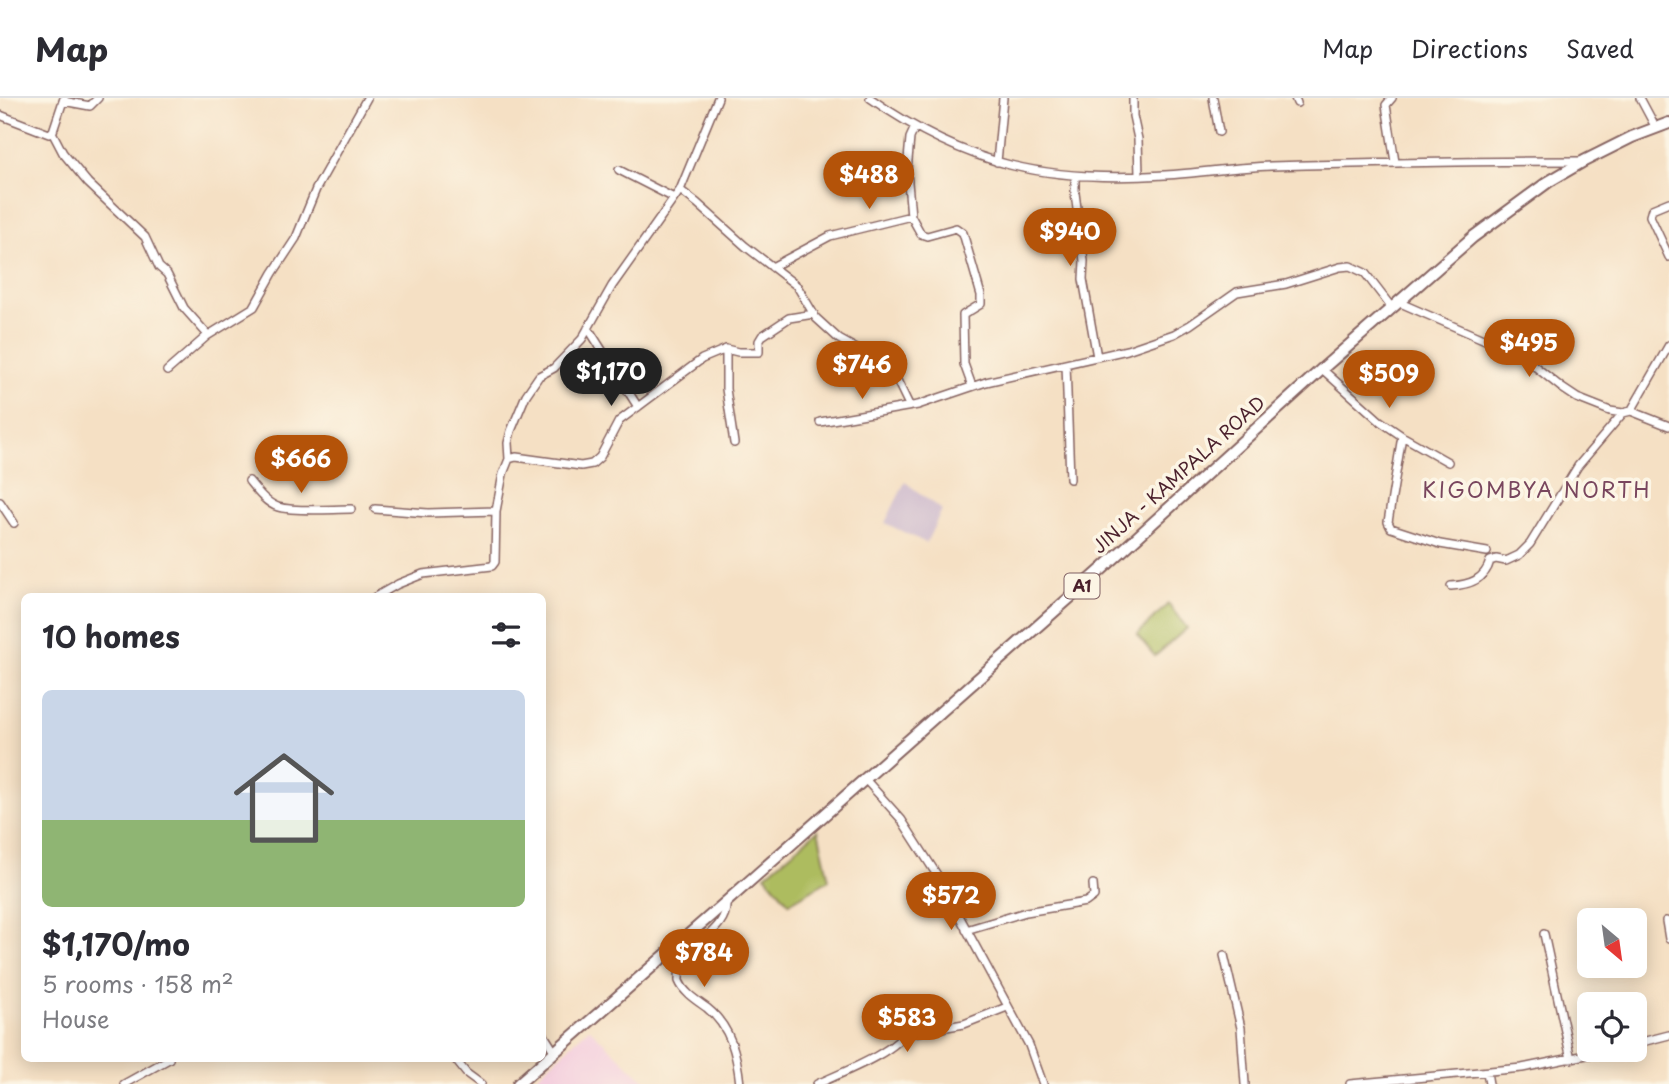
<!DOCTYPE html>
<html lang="en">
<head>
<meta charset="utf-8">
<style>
  body { margin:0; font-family:"Playpen Sans",sans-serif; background:#f7f7f7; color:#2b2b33; height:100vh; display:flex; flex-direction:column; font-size:26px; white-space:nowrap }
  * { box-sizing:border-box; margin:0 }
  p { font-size:23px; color:#7c7c81 }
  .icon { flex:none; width:38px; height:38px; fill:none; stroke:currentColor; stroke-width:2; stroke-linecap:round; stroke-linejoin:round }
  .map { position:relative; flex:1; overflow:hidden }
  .drawer { position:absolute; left:21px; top:495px; width:525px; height:469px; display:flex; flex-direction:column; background:#fff; border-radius:10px; box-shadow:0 4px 18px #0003 }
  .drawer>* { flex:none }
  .needle { width:46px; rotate:151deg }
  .fabs { position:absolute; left:1577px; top:810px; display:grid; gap:14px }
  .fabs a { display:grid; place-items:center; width:70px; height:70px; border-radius:10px; background:#fff; box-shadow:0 4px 18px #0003; font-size:35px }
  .price { position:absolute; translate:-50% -60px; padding:0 16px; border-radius:24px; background:#b45309; color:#fff; font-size:23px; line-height:46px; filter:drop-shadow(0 2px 4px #0008) }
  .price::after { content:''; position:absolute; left:50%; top:42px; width:21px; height:16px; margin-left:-10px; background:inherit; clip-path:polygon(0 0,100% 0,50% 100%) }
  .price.selected { background:#222; color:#fff }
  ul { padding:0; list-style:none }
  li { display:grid; align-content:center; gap:14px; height:371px; padding:0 21px }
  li+li { border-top:2px solid #e1e1e2 }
  li span { display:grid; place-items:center; height:217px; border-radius:10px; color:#555 }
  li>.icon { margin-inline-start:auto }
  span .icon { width:126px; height:126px; fill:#fffc; stroke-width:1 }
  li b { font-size:30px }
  h2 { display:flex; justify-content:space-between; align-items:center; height:84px; padding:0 21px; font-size:30px }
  header { display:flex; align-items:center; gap:42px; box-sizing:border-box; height:98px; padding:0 35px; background:#fff; border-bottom:2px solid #e1e1e2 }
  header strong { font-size:33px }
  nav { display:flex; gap:38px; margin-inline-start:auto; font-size:24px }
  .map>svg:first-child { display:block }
  .built { fill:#f4cfde }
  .industrial { fill:#d0bdce }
  .green { fill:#adbc5e; stroke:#7c6e44; stroke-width:2 }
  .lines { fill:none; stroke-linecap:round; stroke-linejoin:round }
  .minor-casing { stroke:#866361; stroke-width:10 }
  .highway-casing { stroke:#866361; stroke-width:14 }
  .minor { stroke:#fff; stroke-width:7 }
  .highway { stroke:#fff; stroke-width:10 }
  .labels { text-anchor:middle; stroke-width:7; stroke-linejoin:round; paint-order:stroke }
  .shield { fill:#fcf5e5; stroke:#7f5f63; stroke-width:2 }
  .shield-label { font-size:16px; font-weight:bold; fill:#4a1f2b }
  .street-label { font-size:18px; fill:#4a1f2b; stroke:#fcf5e5 }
  .quarter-label { font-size:21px; letter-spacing:2px; fill:#79465e; stroke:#fcf5e5 }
</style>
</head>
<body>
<header>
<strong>Map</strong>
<nav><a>Map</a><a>Directions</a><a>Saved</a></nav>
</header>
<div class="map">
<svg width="1669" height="986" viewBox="0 0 1669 986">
  <rect width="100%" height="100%" fill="#fcf5e5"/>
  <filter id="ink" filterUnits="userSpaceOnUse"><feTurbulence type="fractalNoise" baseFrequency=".0143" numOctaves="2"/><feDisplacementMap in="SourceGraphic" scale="14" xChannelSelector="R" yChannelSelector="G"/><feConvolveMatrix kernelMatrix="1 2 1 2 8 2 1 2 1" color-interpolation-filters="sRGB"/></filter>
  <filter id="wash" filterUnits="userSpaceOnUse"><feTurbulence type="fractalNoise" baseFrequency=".00686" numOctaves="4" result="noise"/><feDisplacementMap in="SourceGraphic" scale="28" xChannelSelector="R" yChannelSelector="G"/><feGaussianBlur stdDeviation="1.57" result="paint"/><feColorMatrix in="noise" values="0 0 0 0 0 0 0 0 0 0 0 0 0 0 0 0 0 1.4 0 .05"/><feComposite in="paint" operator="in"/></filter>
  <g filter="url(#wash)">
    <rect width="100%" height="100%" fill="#f5e0c4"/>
    <!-- built -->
    <path class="built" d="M 589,930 L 634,973 L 649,986 L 538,986 L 533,982 Z"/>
    <!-- industrial -->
    <path class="industrial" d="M 905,384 L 942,412 L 926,445 L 885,425 Z"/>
    <!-- green -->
    <path class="green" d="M 1168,506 L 1187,530 L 1155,558 L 1137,537 Z
      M 818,732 L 829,782 L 789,805 L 765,777 Z"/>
  </g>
  <g filter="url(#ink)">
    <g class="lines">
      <defs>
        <path id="minor" d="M 870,0 C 967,68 1048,85 1165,77 C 1201,75 1235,69 1271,68 C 1375,65 1479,63 1584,63
          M 1133,0 L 1133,18 L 1138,41 L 1139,77
          M 1213,0 L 1219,34
          M 1295,0 L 1297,5
          M 1392,0 L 1386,7 L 1395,64
          M 1640,0 L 1656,30
          M 63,3 L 90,8 L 98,0
          M 0,17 L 49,36 L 53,33 L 64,0
          M 52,34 L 63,55 L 88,85 L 145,139 L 159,169 L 167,176 L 184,210 L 208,237
          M 997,64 L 1003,0
          M 619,72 L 674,100
          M 1075,78 L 1075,95 L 1084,163 L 1083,181 L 1097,259
          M 680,92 L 697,105 L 745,148 L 797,188 L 816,220 L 839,241 L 891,270 L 909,307
          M 1669,104 L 1652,111 L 1650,118 L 1669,159
          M 911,118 L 921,136 L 927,138 L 956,130 L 963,135 L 981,197 L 981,206 L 963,217 L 964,266 L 972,288
          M 772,169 L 830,138 L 911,118 L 907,73 L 910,40 L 915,29
          M 1398,204 L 1522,258 L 1562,290 L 1577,300 L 1610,313 L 1623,315 L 1631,313 L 1669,328
          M 588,230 L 638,309
          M 726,251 L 726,291 L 734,345
          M 1066,266 L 1070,381
          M 1322,271 L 1380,323 L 1402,338 L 1448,364
          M 167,273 L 207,238 L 254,209 L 273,175 L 296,140 L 316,91 L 367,0
          M 1631,313 L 1669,247
          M 820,324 L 918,307 L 986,284 L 1127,252 L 1174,236 L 1190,227 L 1237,194 L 1286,186 L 1340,169 L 1350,168 L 1365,175 L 1392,210
          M 1402,338 L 1388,424 L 1391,430 L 1440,446 L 1487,454
          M 509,361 L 516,359 L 581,368 L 592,366 L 600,359 L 619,323 L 702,261 L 726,251 L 738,254 L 759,254 L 759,243 L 762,238 L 789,220 L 814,216
          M 249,383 C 257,393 266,405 278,409 C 295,414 332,411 351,411
          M 0,404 L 14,425
          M 375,411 L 428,415 L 496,413 L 503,376 L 509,361 L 508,345 L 511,333 L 526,297 L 539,278 L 554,270 L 582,241 L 612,188 L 680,92 L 718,0
          M 1451,488 C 1469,487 1485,482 1490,463 L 1496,461 L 1506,463 L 1519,457 L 1530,446 L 1578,368 L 1623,315
          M 375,499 L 398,486 L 423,476 L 492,468 L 495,464 L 496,413
          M 864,680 L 901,721 L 937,777 L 1029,947 L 1043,986
          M 726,804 C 729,837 677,847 679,883 C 684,895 696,902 707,910 C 731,929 737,957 740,986
          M 1666,823 L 1669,841
          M 966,832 L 1026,814 L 1086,804 L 1094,798 L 1093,786
          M 1544,836 L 1571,961
          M 1224,857 L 1241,930 L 1245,986
          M 542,934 L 554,953
          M 906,936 L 964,926 L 1007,909
          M 1634,946 L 1669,937
          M 455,961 L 466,975 L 481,986
          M 1487,974 L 1489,986
          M 124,986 L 169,961
          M 817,986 C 839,976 900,953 908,930 C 903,916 895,910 880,912
          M 1350,986 L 1522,970 L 1611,952"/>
        <path id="highway" d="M 518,986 L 726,804 L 1101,472 L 1322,271 L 1473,139 L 1548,84 L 1584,63 L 1632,39 L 1669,25"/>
      </defs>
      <!-- minor casing -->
      <use href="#minor" class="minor-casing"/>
      <!-- highway casing -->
      <use href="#highway" class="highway-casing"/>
      <!-- minor -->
      <use href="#minor" class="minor"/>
      <!-- highway -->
      <use href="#highway" class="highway"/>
    </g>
  </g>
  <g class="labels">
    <!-- shield labels -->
    <rect class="shield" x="1064.5" y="475.5" width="35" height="25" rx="5"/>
    <g class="shield-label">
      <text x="1082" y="494">A1</text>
    </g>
    <!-- street labels -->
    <g class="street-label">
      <text transform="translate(1179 377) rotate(-42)" y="6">JINJA - KAMPALA ROAD</text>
    </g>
    <!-- quarter labels -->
    <g class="quarter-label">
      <text x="1537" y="400">KIGOMBYA NORTH</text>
    </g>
  </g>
</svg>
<div class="fabs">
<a><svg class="needle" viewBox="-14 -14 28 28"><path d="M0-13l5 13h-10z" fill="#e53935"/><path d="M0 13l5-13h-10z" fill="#7c7c81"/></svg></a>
<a><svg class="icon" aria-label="locate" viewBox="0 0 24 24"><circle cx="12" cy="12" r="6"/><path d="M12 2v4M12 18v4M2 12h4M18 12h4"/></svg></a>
</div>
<b class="price" style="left:869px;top:113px">$488</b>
<b class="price" style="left:1070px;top:170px">$940</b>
<b class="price" style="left:1529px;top:281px">$495</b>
<b class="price" style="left:862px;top:303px">$746</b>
<b class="price selected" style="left:611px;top:310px">$1,170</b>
<b class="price" style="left:1389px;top:312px">$509</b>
<b class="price" style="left:301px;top:397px">$666</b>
<b class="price" style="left:951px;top:834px">$572</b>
<b class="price" style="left:704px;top:891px">$784</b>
<b class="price" style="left:907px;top:956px">$583</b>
<section class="drawer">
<h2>10 homes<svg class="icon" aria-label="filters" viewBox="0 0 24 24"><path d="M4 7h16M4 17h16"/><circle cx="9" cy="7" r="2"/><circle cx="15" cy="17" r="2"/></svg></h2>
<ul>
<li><span style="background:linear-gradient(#c9d6e8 60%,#8fb573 0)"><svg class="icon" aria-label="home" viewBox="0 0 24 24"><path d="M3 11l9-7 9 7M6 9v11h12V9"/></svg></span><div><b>$1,170/mo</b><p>5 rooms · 158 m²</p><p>House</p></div></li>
</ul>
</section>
</div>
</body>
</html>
